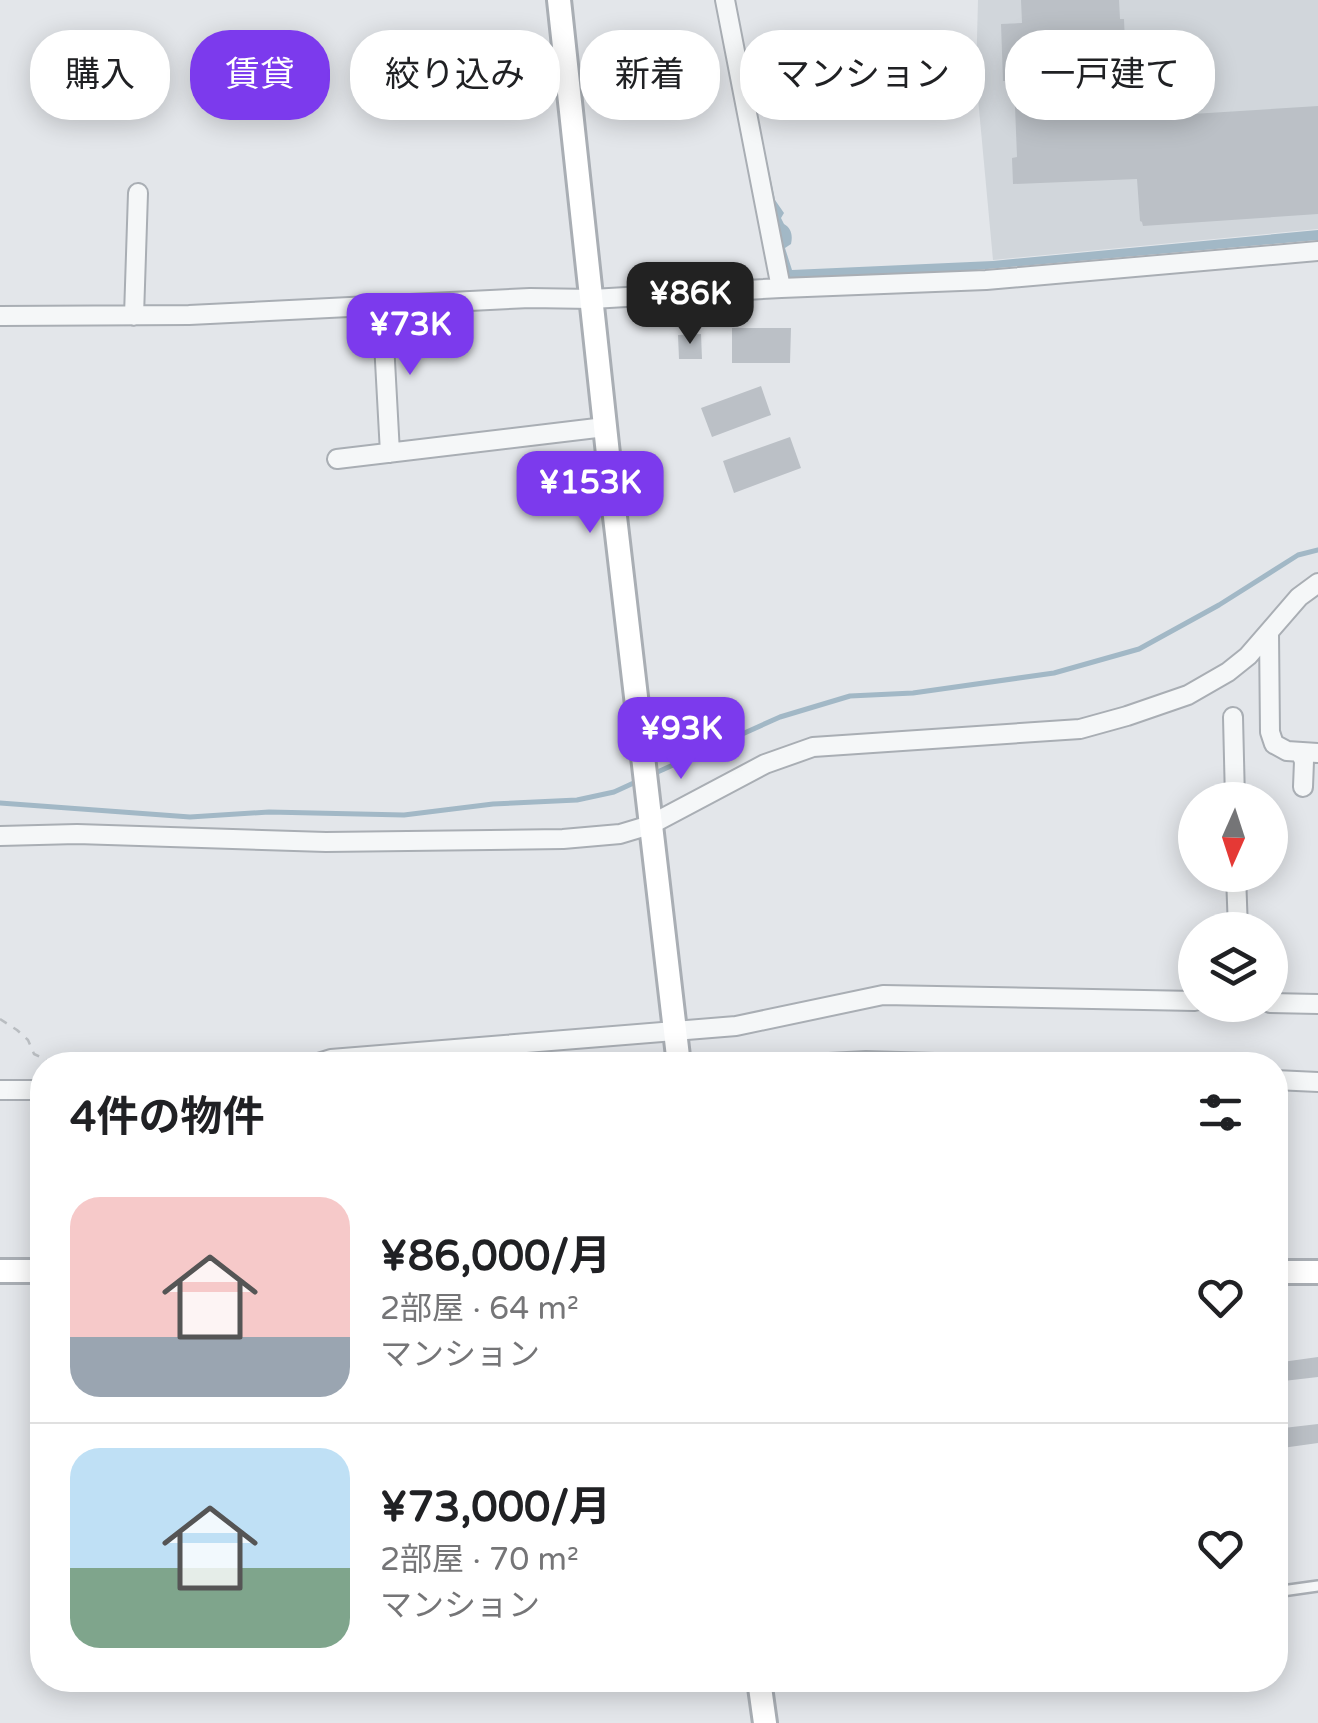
<!DOCTYPE html>
<html lang="ja">
<head>
<meta charset="utf-8">
<style>
  body { margin:0; font-family:"Varela Round","Noto Sans JP",sans-serif; background:#f2f2f2; color:#202124; height:100vh; display:flex; flex-direction:column; font-size:38px; white-space:nowrap }
  * { box-sizing:border-box; margin:0 }
  p { font-size:32px; color:#757577 }
  .icon { flex:none; width:55px; height:55px; fill:none; stroke:currentColor; stroke-width:2; stroke-linecap:round; stroke-linejoin:round }
  .map { position:relative; flex:1; overflow:hidden }
  .panel { position:absolute; left:30px; top:1052px; width:1258px; height:640px; display:flex; flex-direction:column; background:#fff; border-radius:40px; box-shadow:0 5px 25px #0003 }
  .panel>* { flex:none }
  .hud { position:absolute; left:30px; top:30px; width:1260px; height:90px; display:flex; gap:20px }
  .needle { width:65px; rotate:183deg }
  .buttons { position:absolute; left:1178px; top:782px; display:grid; gap:20px }
  .buttons a { display:grid; place-items:center; width:110px; height:110px; border-radius:50%; background:#fff; box-shadow:0 5px 25px #0003; font-size:50px }
  .price { position:absolute; translate:-50% -85px; padding:0 22px; border-radius:20px; background:#7c3aed; color:#fff; font-size:32px; line-height:65px; filter:drop-shadow(0 2px 5px #0008) }
  .price::after { content:''; position:absolute; left:50%; top:60px; width:30px; height:22px; margin-left:-15px; background:inherit; clip-path:polygon(0 0,100% 0,50% 100%) }
  .price.active { background:#222; color:#fff }
  ul { padding:0; list-style:none }
  li { display:flex; align-items:center; gap:30px; height:250px; padding:0 40px }
  li+li { border-top:2px solid #e0e0e0 }
  li span { display:grid; place-items:center; flex:none; width:280px; height:200px; border-radius:30px; color:#555 }
  li>.icon { margin-inline-start:auto }
  span .icon { width:120px; height:120px; fill:#fffc; stroke-width:1 }
  li b { font-size:42px }
  h2 { display:flex; justify-content:space-between; align-items:center; height:120px; padding:0 40px; font-size:42px }
  .chip { padding:0 35px; border-radius:40px; background:#fff; box-shadow:0 5px 25px #0003; font-size:35px; line-height:90px }
  .chip.active { background:#7c3aed; color:#fff }
  .map>svg:first-child { display:block }
  .built { fill:#d1d6db }
  .water { fill:#a2b8c6 }
  .lines { fill:none; stroke-linecap:round; stroke-linejoin:round }
  .stream { stroke:#a2b8c6; stroke-width:5 }
  .building { fill:#bbc0c6 }
  .lane-casing { stroke:#a9aeb4; stroke-width:14 }
  .street-casing { stroke:#a9aeb4; stroke-width:22 }
  .secondary-casing { stroke:#a9aeb4; stroke-width:28 }
  .path { stroke:#b9bdc1; stroke-width:2.5; stroke-dasharray:8 8; stroke-linecap:butt }
  .lane { stroke:#f5f7f8; stroke-width:9 }
  .street { stroke:#f5f7f8; stroke-width:18 }
  .secondary { stroke:#fff; stroke-width:22 }
</style>
</head>
<body>
<div class="map">
<svg width="1318" height="1723" viewBox="0 0 1318 1723">
  <rect width="100%" height="100%" fill="#e3e6ea"/>
  <!-- built -->
  <path class="built" d="M 978,0 L 1318,0 L 1318,229 L 993,260 L 976,77 Z"/>
  <!-- water -->
  <path class="water" d="M 733,0 L 775,200 L 784,213 L 781,218 L 784,224 C 791,228 793,235 791,244 L 785,248 L 792,270 L 993,261 L 1318,230 L 1318,240 L 976,270 L 786,280 Z"/>
  <g class="lines">
    <!-- stream -->
    <path class="stream" d="M 653,774 L 780,717 L 850,696 L 913,693 L 1054,673 L 1139,649 L 1219,605 L 1298,555 L 1318,550
      M 0,803 L 190,817 L 269,812 L 404,815 L 493,804 L 577,800 L 614,792 L 638,781"/>
  </g>
  <!-- building -->
  <path class="building" d="M 1021,0 L 1119,0 L 1120,19 L 1124,19 L 1128,118 L 1318,106 L 1318,214 L 1143,226 L 1142,222 L 1140,221 L 1137,179 L 1013,184 L 1012,158 L 1017,157 L 1014,81 L 1003,81 L 1001,24 L 1022,23 Z
    M 732,328 L 791,328 L 790,363 L 732,363 Z
    M 701,334 L 702,359 L 679,359 L 678,335 Z
    M 761,386 L 771,415 L 712,437 L 701,408 Z
    M 790,437 L 801,468 L 734,493 L 723,461 Z
    M 1318,1357 L 1318,1377 L 1275,1382 L 1275,1363 Z
    M 1318,1424 L 1318,1443 L 1275,1449 L 1275,1429 Z"/>
  <g class="lines">
    <defs>
      <path id="lane" d="M 1275,1592 L 1318,1586"/>
      <path id="street" d="M 725,0 L 781,288
        M 382,306 L 390,453
        M 0,316 L 189,315 L 530,298 L 592,299 L 781,288 L 986,280 L 1318,251
        M 134,316 L 138,193
        M 337,459 L 605,427
        M 1269,634 L 1270,732 L 1274,744 L 1287,751 L 1318,753
        M 1233,717 L 1235,800
        M 1300,752 L 1304,761 L 1303,787
        M 0,836 L 77,834 L 326,842 L 563,839 L 620,834 L 650,825 L 765,764 L 813,747 L 1080,729 L 1127,716 L 1188,695 L 1228,672 L 1248,656 L 1299,597 L 1318,583
        M 1236,875 L 1238,930
        M 1270,1003 L 1318,1004
        M 312,1065 L 331,1059 L 736,1026 L 883,995 L 1195,1001
        M 792,1065 L 866,1061 L 1003,1065
        M 1275,1080 L 1318,1082
        M 0,1090 L 42,1090"/>
      <path id="secondary" d="M 559,0 L 612,491 L 679,1065
        M 0,1271 L 42,1271
        M 1275,1272 L 1318,1272
        M 759,1680 L 765,1723"/>
    </defs>
    <!-- lane casing -->
    <use href="#lane" class="lane-casing"/>
    <!-- street casing -->
    <use href="#street" class="street-casing"/>
    <!-- secondary casing -->
    <use href="#secondary" class="secondary-casing"/>
    <!-- path -->
    <path class="path" d="M 0,1019 L 17,1030 L 28,1040 L 34,1054 L 57,1065"/>
    <!-- lane -->
    <use href="#lane" class="lane"/>
    <!-- street -->
    <use href="#street" class="street"/>
    <!-- secondary -->
    <use href="#secondary" class="secondary"/>
  </g>
</svg>
<div class="buttons">
<a><svg class="needle" viewBox="-14 -14 28 28"><path d="M0-13l5 13h-10z" fill="#e53935"/><path d="M0 13l5-13h-10z" fill="#757577"/></svg></a>
<a><svg class="icon" aria-label="layers" viewBox="0 0 24 24"><path d="M12 4l9 5-9 5-9-5zM3 14l9 5 9-5"/></svg></a>
</div>
<b class="price active" style="left:690px;top:347px">¥86K</b>
<b class="price" style="left:410px;top:378px">¥73K</b>
<b class="price" style="left:590px;top:536px">¥153K</b>
<b class="price" style="left:681px;top:782px">¥93K</b>
<div class="hud">
<a class="chip">購入</a>
<a class="chip active">賃貸</a>
<a class="chip">絞り込み</a>
<a class="chip">新着</a>
<a class="chip">マンション</a>
<a class="chip">一戸建て</a>
</div>
<section class="panel">
<h2>4件の物件<svg class="icon" aria-label="filters" viewBox="0 0 24 24"><path d="M4 7h16M4 17h16"/><circle cx="9" cy="7" r="2"/><circle cx="15" cy="17" r="2"/></svg></h2>
<ul>
<li><span style="background:linear-gradient(#f6c9c9 70%,#9aa5b1 0)"><svg class="icon" aria-label="home" viewBox="0 0 24 24"><path d="M3 11l9-7 9 7M6 9v11h12V9"/></svg></span><div><b>¥86,000/月</b><p>2部屋 · 64 m²</p><p>マンション</p></div><svg class="icon" aria-label="heart" viewBox="0 0 24 24"><path d="M12 20l-8-8c-3-5 5-10 8-4 3-6 11-1 8 4z"/></svg></li>
<li><span style="background:linear-gradient(#bfe0f5 60%,#7fa58c 0)"><svg class="icon" aria-label="home" viewBox="0 0 24 24"><path d="M3 11l9-7 9 7M6 9v11h12V9"/></svg></span><div><b>¥73,000/月</b><p>2部屋 · 70 m²</p><p>マンション</p></div><svg class="icon" aria-label="heart" viewBox="0 0 24 24"><path d="M12 20l-8-8c-3-5 5-10 8-4 3-6 11-1 8 4z"/></svg></li>
</ul>
</section>
</div>
</body>
</html>
